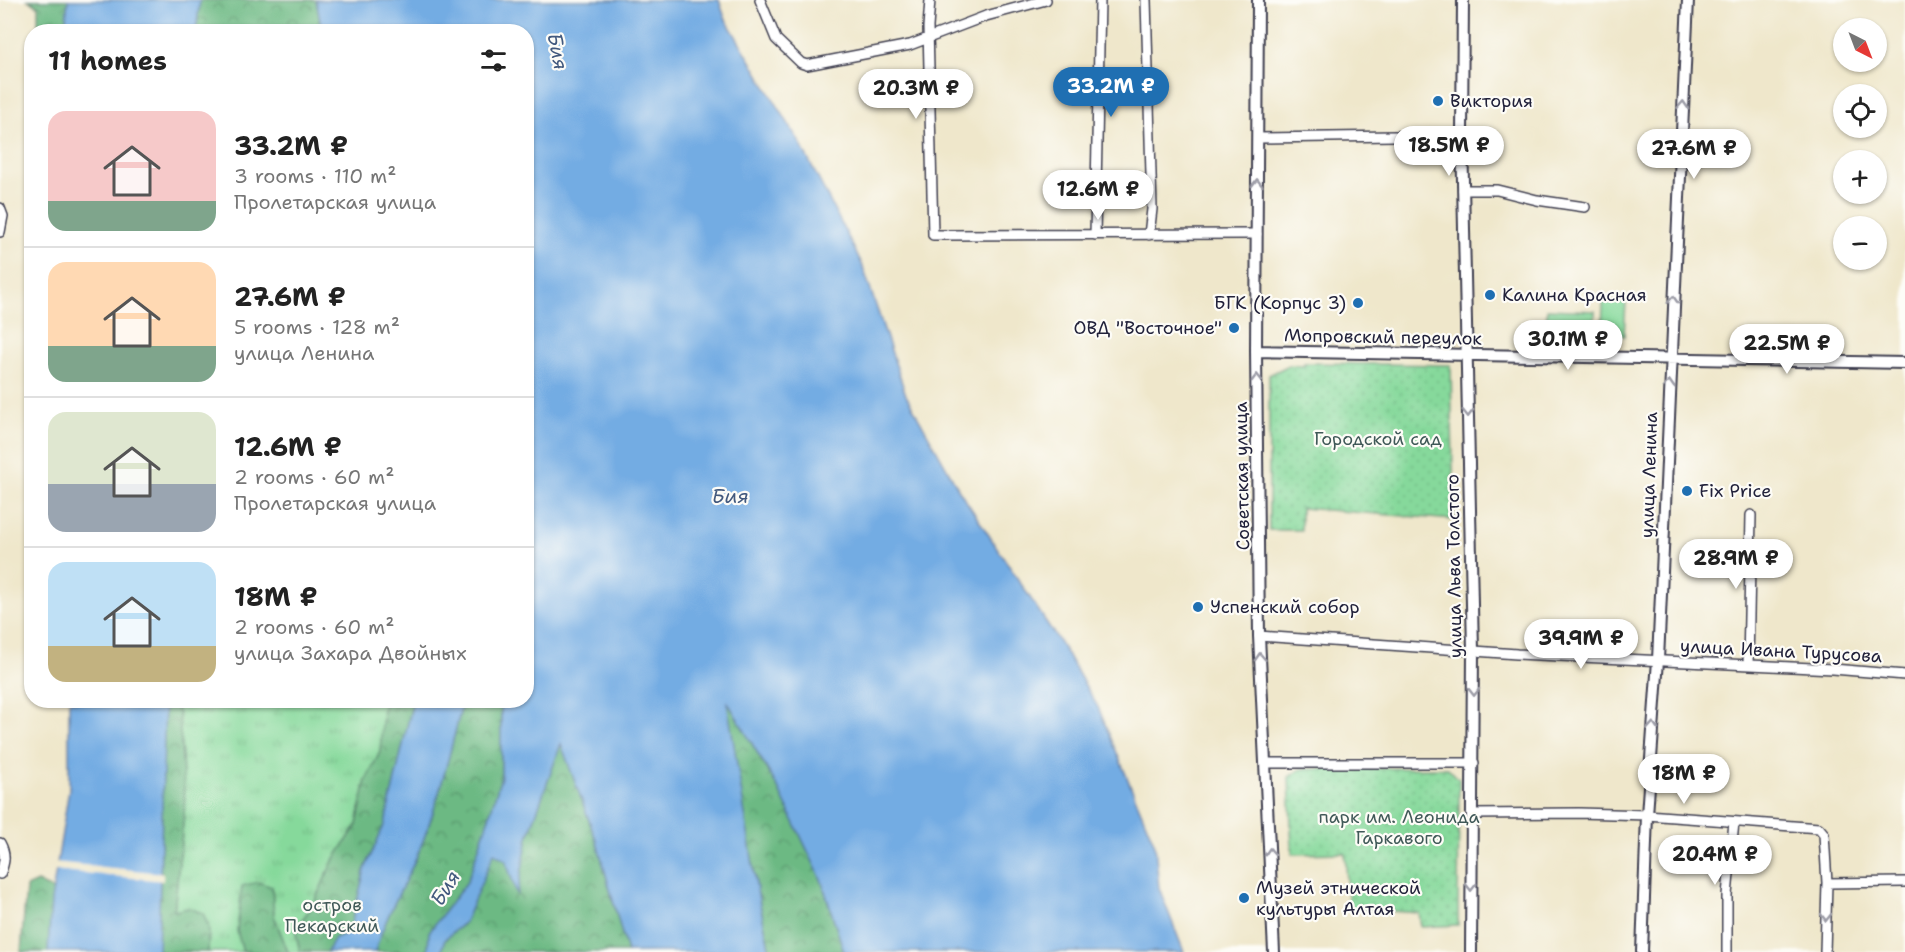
<!DOCTYPE html>
<html lang="en">
<head>
<meta charset="utf-8">
<style>
  body { margin:0; font-family:"Shantell Sans",sans-serif; background:#f2f2f2; color:#222; height:100vh; display:flex; flex-direction:column; font-size:22px; white-space:nowrap }
  * { box-sizing:border-box; margin:0 }
  p { font-size:20px; color:#767676 }
  .icon { flex:none; width:33px; height:33px; fill:none; stroke:currentColor; stroke-width:2; stroke-linecap:round; stroke-linejoin:round }
  .map { position:relative; flex:1; overflow:hidden }
  .drawer { position:absolute; left:24px; top:24px; width:510px; height:684px; display:flex; flex-direction:column; background:#fff; border-radius:24px; box-shadow:0 2px 4px #0004 }
  .drawer>* { flex:none }
  .needle { width:39px; rotate:138deg }
  .controls { position:absolute; left:1833px; top:18px; display:grid; gap:12px }
  .controls a { display:grid; place-items:center; width:54px; height:54px; border-radius:50%; background:#fff; box-shadow:0 2px 4px #0004; font-size:30px }
  .price { position:absolute; translate:-50% -51px; padding:0 14px; border-radius:21px; background:#fff; color:#222; font-size:20px; line-height:39px; filter:drop-shadow(0 2px 3px #0008) }
  .price::after { content:''; position:absolute; left:50%; top:36px; width:18px; height:14px; margin-left:-9px; background:inherit; clip-path:polygon(0 0,100% 0,50% 100%) }
  .price.on { background:#1f6fb2; color:#fff }
  ul { padding:0; list-style:none }
  li { display:flex; align-items:center; gap:18px; height:150px; padding:0 24px }
  li+li { border-top:2px solid #e0e0e0 }
  li span { display:grid; place-items:center; flex:none; width:168px; height:120px; border-radius:18px; color:#555 }
  li>.icon { margin-inline-start:auto }
  span .icon { width:72px; height:72px; fill:#fffc; stroke-width:1 }
  li b { font-size:26px }
  h2 { display:flex; justify-content:space-between; align-items:center; height:72px; padding:0 24px; font-size:26px }
  .map>svg:first-child { display:block }
  .grass { fill:url(#grass-tufts); stroke:#547e6b; stroke-width:1.5 }
  .forest { fill:url(#forest-crowns); stroke:#476e5f; stroke-width:1.5 }
  .park { fill:url(#park-dots); stroke:#547e6b; stroke-width:1.5 }
  .pitch { fill:#86d99b; stroke:#547e6b; stroke-width:1.5 }
  .water { fill:#73ace3; stroke:#4a678f; stroke-width:1.5 }
  .pier { fill:#efe7cb }
  .lines { fill:none; stroke-linecap:round; stroke-linejoin:round }
  .minor-casing { stroke:#414051; stroke-width:12 }
  .tertiary-casing { stroke:#414051; stroke-width:14 }
  .minor { stroke:#fff; stroke-width:9 }
  .tertiary { stroke:#fff; stroke-width:10 }
  .oneway { stroke:#9c9ca7 }
  .poi-dot { fill:#1f6fb2; stroke:#fdfcf7; stroke-width:2 }
  .labels { text-anchor:middle; stroke-width:4.5; stroke-linejoin:round; paint-order:stroke }
  .poi-label { font-size:18px; fill:#22223b; stroke:#fdfcf7; text-anchor:start }
  .street-label { font-size:18px; fill:#22223b; stroke:#fdfcf7 }
  .park-label { font-size:18px; fill:#405958; stroke:#fdfcf7 }
  .water-label { font-size:20px; font-style:italic; fill:#42597e; stroke:#fdfcf7 }
</style>
</head>
<body>
<div class="map">
<svg width="1905" height="952" viewBox="0 0 1905 952">
  <defs>
    <pattern id="grass-tufts" width="24" height="20" patternUnits="userSpaceOnUse" patternTransform="scale(1.5)"><rect width="24" height="20" fill="#86d99b"/><path d="M3 7l-1-3M5 7V3M7 7l1-3M15 17l-1-3M17 17v-4M19 17l1-3" fill="none" stroke="#73ba86"/></pattern>
    <pattern id="forest-crowns" width="20" height="18" patternUnits="userSpaceOnUse" patternTransform="scale(1.5)"><rect width="20" height="18" fill="#6cb983"/><path d="M2 6a3 3 0 1 1 6 0M12 15a3 3 0 1 1 6 0" fill="none" stroke="#58966c"/></pattern>
    <pattern id="park-dots" width="8" height="8" patternUnits="userSpaceOnUse" patternTransform="scale(1.5)"><rect width="8" height="8" fill="#86d99b"/><path d="M2 2h.1M6 6h.1" fill="none" stroke="#73ba86" stroke-width="1.8" stroke-linecap="round"/></pattern>
  </defs>
  <rect width="100%" height="100%" fill="#fdfcf7"/>
  <filter id="ink" filterUnits="userSpaceOnUse"><feTurbulence type="fractalNoise" baseFrequency=".0167" numOctaves="2"/><feDisplacementMap in="SourceGraphic" scale="12" xChannelSelector="R" yChannelSelector="G"/><feConvolveMatrix kernelMatrix="1 2 1 2 8 2 1 2 1" color-interpolation-filters="sRGB"/></filter>
  <filter id="wash" filterUnits="userSpaceOnUse"><feTurbulence type="fractalNoise" baseFrequency=".008" numOctaves="4" result="noise"/><feDisplacementMap in="SourceGraphic" scale="24" xChannelSelector="R" yChannelSelector="G"/><feGaussianBlur stdDeviation="1.35" result="paint"/><feColorMatrix in="noise" values="0 0 0 0 0 0 0 0 0 0 0 0 0 0 0 0 0 1.4 0 .05"/><feComposite in="paint" operator="in"/></filter>
  <g filter="url(#wash)">
    <rect width="100%" height="100%" fill="#efe7cb"/>
    <!-- grass -->
    <path class="grass" d="M 174,701 L 384,701 L 380,752 L 366,780 L 357,825 L 332,863 L 313,905 L 296,929 L 300,952 L 288,952 L 274,916 L 272,887 L 237,931 L 243,952 L 208,952 L 209,928 L 174,912 L 185,804 L 179,715 Z"/>
    <!-- forest -->
    <path class="forest" d="M 28,0 L 68,0 L 65,31 L 38,31 L 38,6 Z
      M 200,0 L 316,0 L 322,31 L 196,32 Z
      M 726,699 L 777,786 L 821,879 L 844,952 L 770,952 L 757,890 Z
      M 165,701 L 174,701 L 179,715 L 185,804 L 174,911 L 189,908 L 203,913 L 209,928 L 208,952 L 158,952 Z
      M 384,701 L 413,701 L 385,823 L 365,869 L 349,933 L 335,938 L 327,952 L 300,952 L 295,929 L 313,905 L 332,863 L 357,825 L 366,780 L 380,752 Z
      M 463,701 L 501,701 L 501,777 L 486,827 L 467,882 L 429,932 L 428,952 L 375,952 C 385,916 405,885 419,851 C 439,802 450,751 463,701 Z
      M 561,743 L 597,842 L 627,952 L 441,952 L 445,939 L 465,922 L 494,852 L 506,861 L 517,893 L 528,837 Z
      M 37,882 L 53,890 L 48,952 L 21,952 L 26,887 Z
      M 258,882 L 272,887 L 274,916 L 288,952 L 243,952 L 237,931 L 242,886 Z"/>
    <!-- park -->
    <path class="park" d="M 1304,363 L 1451,365 L 1454,520 L 1301,508 L 1301,530 L 1269,530 L 1269,375 L 1289,365 L 1304,366 Z
      M 1448,768 L 1459,779 L 1458,925 L 1421,927 L 1419,913 L 1349,908 L 1345,853 L 1292,854 L 1289,777 L 1300,769 Z"/>
    <!-- pitch -->
    <path class="pitch" d="M 1603,301 L 1626,302 L 1624,336 L 1602,335 Z
      M 1547,309 L 1595,311 L 1594,334 L 1546,332 Z"/>
    <!-- water -->
    <path class="water" d="M 68,0 L 200,0 L 196,31 L 65,31 Z
      M 316,0 L 719,0 L 725,18 L 800,143 L 862,264 L 906,395 L 959,490 L 1062,646 L 1098,707 L 1155,845 L 1159,888 L 1184,952 L 844,952 L 821,879 L 777,786 L 727,701 L 757,890 L 770,952 L 627,952 L 597,842 L 561,744 L 528,837 L 517,895 L 506,861 L 494,853 L 465,922 L 445,939 L 441,952 L 428,952 L 429,932 L 467,882 L 486,827 L 501,777 L 501,701 L 526,700 L 526,32 L 322,31 Z
      M 69,701 L 165,701 L 158,952 L 48,952 L 51,901 L 69,789 Z
      M 413,701 L 463,701 C 450,751 439,802 419,851 C 405,885 385,916 375,952 L 327,952 L 335,938 L 349,933 L 365,869 L 385,823 Z"/>
    <!-- pier -->
    <path class="pier" d="M 54,862 L 163,873 L 163,881 L 53,870 Z"/>
  </g>
  <g filter="url(#ink)">
    <g class="lines">
      <defs>
        <path id="minor" d="M 760,0 L 776,39 L 801,63 L 807,65 L 910,45 L 986,16 L 1046,0
          M 930,0 L 928,27 L 933,235 L 1257,234
          M 1146,0 L 1152,209 L 1149,235
          M 1258,138 L 1462,135
          M 1463,190 L 1497,190 L 1537,200 L 1585,207
          M 0,208 L 3,216 L 0,232
          M 1095,235 L 1100,0
          M 1259,636 L 1517,654 L 1833,669 L 1905,675
          M 1748,665 L 1751,515
          M 1266,763 L 1474,763
          M 1472,814 L 1579,813 L 1647,815 L 1819,828 L 1824,834 L 1827,883 L 1825,952
          M 0,843 C 6,854 5,862 0,874
          M 1827,883 L 1905,882
          M 1727,952 L 1727,895 L 1734,822"/>
        <path id="tertiary" d="M 1258,0 L 1256,351 L 1259,636 L 1274,952
          M 1463,0 L 1462,135 L 1473,651 L 1471,952
          M 1256,351 L 1905,363
          M 1642,952 L 1647,815 L 1658,660 L 1688,0"/>
      </defs>
      <!-- minor casing -->
      <use href="#minor" class="minor-casing"/>
      <!-- tertiary casing -->
      <use href="#tertiary" class="tertiary-casing"/>
      <!-- minor -->
      <use href="#minor" class="minor"/>
      <!-- tertiary -->
      <use href="#tertiary" class="tertiary"/>
    </g>
    <!-- one-way arrows -->
    <defs><path id="oneway-chevron" d="M-2-3.5L2.5 0L-2 3.5" fill="none" stroke-width="1.6" stroke-linecap="round" stroke-linejoin="round" transform="scale(1.5)"/></defs>
    <g class="oneway">
      <use href="#oneway-chevron" transform="translate(1683 105) rotate(-87)"/>
      <use href="#oneway-chevron" transform="translate(1257 183) rotate(-90)"/>
      <use href="#oneway-chevron" transform="translate(1673 300) rotate(-87)"/>
      <use href="#oneway-chevron" transform="translate(1257 378) rotate(-91)"/>
      <use href="#oneway-chevron" transform="translate(1669 384) rotate(-87)"/>
      <use href="#oneway-chevron" transform="translate(1468 413) rotate(89)"/>
      <use href="#oneway-chevron" transform="translate(1260 657) rotate(-93)"/>
      <use href="#oneway-chevron" transform="translate(1474 692) rotate(90)"/>
      <use href="#oneway-chevron" transform="translate(1653 726) rotate(-86)"/>
      <use href="#oneway-chevron" transform="translate(1270 852) rotate(-93)"/>
      <use href="#oneway-chevron" transform="translate(1471 887) rotate(90)"/>
      <use href="#oneway-chevron" transform="translate(1826 917) rotate(91)"/>
    </g>
  </g>
  <!-- markers -->
  <g class="poi-dot">
    <circle cx="1438" cy="101" r="6"/>
    <circle cx="1490" cy="295" r="6"/>
    <circle cx="1358" cy="303" r="6"/>
    <circle cx="1234" cy="328" r="6"/>
    <circle cx="1687" cy="491" r="6"/>
    <circle cx="1198" cy="607" r="6"/>
    <circle cx="1244" cy="898" r="6"/>
  </g>
  <g class="labels">
    <!-- poi labels -->
    <g class="poi-label">
      <text x="1450" y="107">Виктория</text>
      <text x="1502" y="301">Калина Красная</text>
      <text x="1346" y="309" text-anchor="end">БГК (Корпус 3)</text>
      <text x="1222" y="334" text-anchor="end">ОВД "Восточное"</text>
      <text x="1699" y="497">Fix Price</text>
      <text x="1210" y="613">Успенский собор</text>
      <text x="1256" y="894">Музей этнической<tspan x="1256" dy="21">культуры Алтая</tspan></text>
    </g>
    <!-- street labels -->
    <g class="street-label">
      <text transform="translate(1383 337) rotate(1)" y="6">Мопровский переулок</text>
      <text transform="translate(1649 475) rotate(-88)" y="6">улица Ленина</text>
      <text transform="translate(1242 476) rotate(-91)" y="6">Советская улица</text>
      <text transform="translate(1454 566) rotate(-91)" y="6">улица Льва Толстого</text>
      <text transform="translate(1781 651) rotate(3)" y="6">улица Ивана Турусова</text>
    </g>
    <!-- park labels -->
    <g class="park-label">
      <text x="1378" y="445">Городской сад</text>
      <text x="1399" y="823">парк им. Леонида<tspan x="1399" dy="21">Гаркавого</tspan></text>
      <text x="332" y="911">остров<tspan x="332" dy="21">Пекарский</tspan></text>
    </g>
    <!-- water labels -->
    <g class="water-label">
      <text transform="translate(558 51) rotate(79)" y="7">Бия</text>
      <text x="730" y="503">Бия</text>
      <text transform="translate(445 888) rotate(-58)" y="7">Бия</text>
    </g>
  </g>
</svg>
<div class="controls">
<a><svg class="needle" viewBox="-14 -14 28 28"><path d="M0-13l5 13h-10z" fill="#e53935"/><path d="M0 13l5-13h-10z" fill="#767676"/></svg></a>
<a><svg class="icon" aria-label="locate" viewBox="0 0 24 24"><circle cx="12" cy="12" r="6"/><path d="M12 2v4M12 18v4M2 12h4M18 12h4"/></svg></a>
<a>+</a>
<a>−</a>
</div>
<b class="price on" style="left:1111px;top:118px">33.2M ₽</b>
<b class="price" style="left:916px;top:120px">20.3M ₽</b>
<b class="price" style="left:1449px;top:177px">18.5M ₽</b>
<b class="price" style="left:1694px;top:180px">27.6M ₽</b>
<b class="price" style="left:1098px;top:221px">12.6M ₽</b>
<b class="price" style="left:1568px;top:371px">30.1M ₽</b>
<b class="price" style="left:1787px;top:375px">22.5M ₽</b>
<b class="price" style="left:1736px;top:590px">28.9M ₽</b>
<b class="price" style="left:1581px;top:670px">39.9M ₽</b>
<b class="price" style="left:1684px;top:805px">18M ₽</b>
<b class="price" style="left:1715px;top:886px">20.4M ₽</b>
<section class="drawer">
<h2>11 homes<svg class="icon" aria-label="filters" viewBox="0 0 24 24"><path d="M4 7h16M4 17h16"/><circle cx="9" cy="7" r="2"/><circle cx="15" cy="17" r="2"/></svg></h2>
<ul>
<li><span style="background:linear-gradient(#f6c9c9 75%,#7fa58c 0)"><svg class="icon" aria-label="home" viewBox="0 0 24 24"><path d="M3 11l9-7 9 7M6 9v11h12V9"/></svg></span><div><b>33.2M ₽</b><p>3 rooms · 110 m²</p><p>Пролетарская улица</p></div></li>
<li><span style="background:linear-gradient(#ffd9b3 70%,#7fa58c 0)"><svg class="icon" aria-label="home" viewBox="0 0 24 24"><path d="M3 11l9-7 9 7M6 9v11h12V9"/></svg></span><div><b>27.6M ₽</b><p>5 rooms · 128 m²</p><p>улица Ленина</p></div></li>
<li><span style="background:linear-gradient(#dfe7d0 60%,#9aa5b1 0)"><svg class="icon" aria-label="home" viewBox="0 0 24 24"><path d="M3 11l9-7 9 7M6 9v11h12V9"/></svg></span><div><b>12.6M ₽</b><p>2 rooms · 60 m²</p><p>Пролетарская улица</p></div></li>
<li><span style="background:linear-gradient(#bfe0f5 70%,#c2b280 0)"><svg class="icon" aria-label="home" viewBox="0 0 24 24"><path d="M3 11l9-7 9 7M6 9v11h12V9"/></svg></span><div><b>18M ₽</b><p>2 rooms · 60 m²</p><p>улица Захара Двойных</p></div></li>
</ul>
</section>
</div>
</body>
</html>
